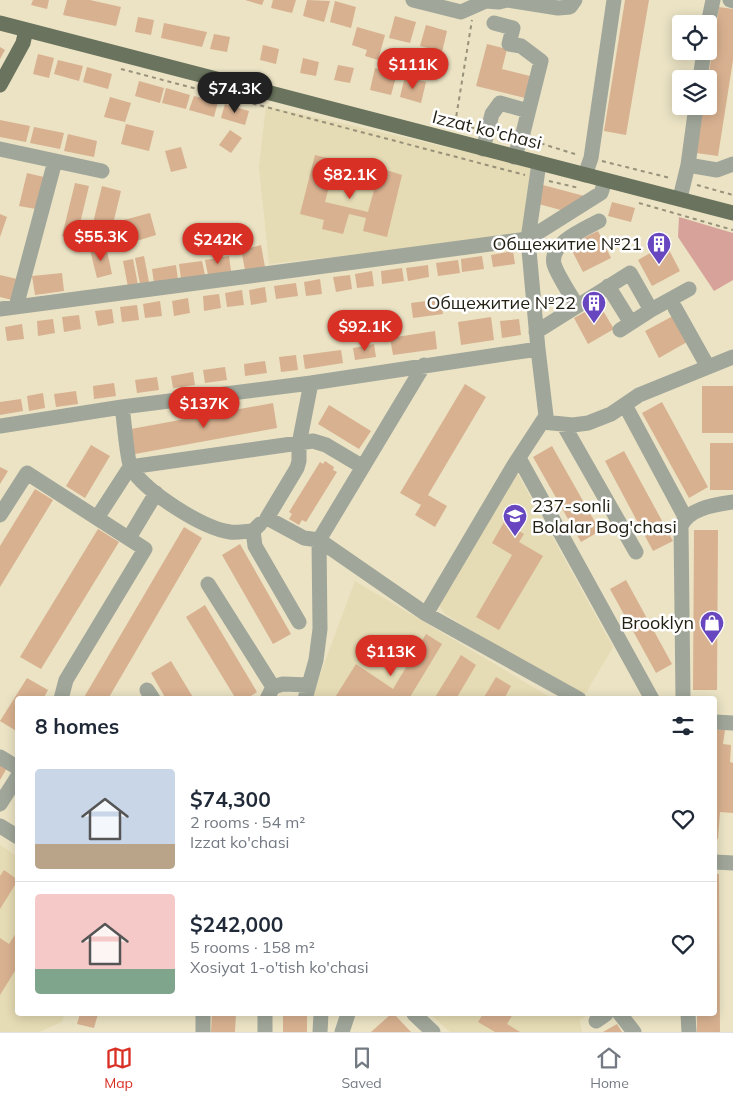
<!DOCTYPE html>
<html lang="en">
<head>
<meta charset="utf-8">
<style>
  body { margin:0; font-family:Mulish,sans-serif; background:#f6f6f7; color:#1f2937; height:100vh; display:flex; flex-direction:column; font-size:19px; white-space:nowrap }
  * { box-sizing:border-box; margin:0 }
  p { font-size:16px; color:#747a83 }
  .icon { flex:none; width:28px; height:28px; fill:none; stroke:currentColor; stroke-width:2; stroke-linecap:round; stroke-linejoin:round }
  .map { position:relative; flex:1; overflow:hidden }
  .drawer { position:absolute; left:15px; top:696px; width:702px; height:320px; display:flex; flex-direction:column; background:#fff; border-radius:5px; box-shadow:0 2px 12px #0003 }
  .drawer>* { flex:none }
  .controls { position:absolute; left:672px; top:15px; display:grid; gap:10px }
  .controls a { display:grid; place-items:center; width:45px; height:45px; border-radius:5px; background:#fff; box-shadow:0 2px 12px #0003; font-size:25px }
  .price { position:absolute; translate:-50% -42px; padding:0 11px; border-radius:18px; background:#d93025; color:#fff; font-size:16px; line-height:32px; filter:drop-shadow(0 1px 2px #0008) }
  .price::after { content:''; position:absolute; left:50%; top:30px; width:15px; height:11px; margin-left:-8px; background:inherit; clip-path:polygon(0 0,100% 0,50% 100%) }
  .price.active { background:#222; color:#fff }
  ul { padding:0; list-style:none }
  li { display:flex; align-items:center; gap:15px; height:125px; padding:0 20px }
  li+li { border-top:1px solid #e0e1e3 }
  li span { display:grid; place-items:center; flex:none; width:140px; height:100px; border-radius:5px; color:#555 }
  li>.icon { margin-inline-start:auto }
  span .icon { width:60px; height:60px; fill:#fffc; stroke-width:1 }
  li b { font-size:21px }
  h2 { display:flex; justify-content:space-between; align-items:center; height:60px; padding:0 20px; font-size:21px }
  .tabs { display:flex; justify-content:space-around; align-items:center; height:70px; border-top:1px solid #e0e1e3; background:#fff; font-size:14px; color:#747a83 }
  .tabs a { display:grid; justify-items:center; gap:2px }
  .tabs .active { color:#d93025 }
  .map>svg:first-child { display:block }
  .built { fill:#e5dbb4 }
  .forest { fill:#d6a299 }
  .building { fill:#d8b190 }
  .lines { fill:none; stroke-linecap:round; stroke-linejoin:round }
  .path { stroke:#97917a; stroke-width:2; stroke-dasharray:4 4; stroke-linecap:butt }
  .minor { stroke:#a0a69a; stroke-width:15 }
  .major { stroke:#69735d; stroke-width:15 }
  .labels { text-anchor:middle; stroke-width:5; stroke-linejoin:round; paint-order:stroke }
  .street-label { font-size:18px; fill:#242115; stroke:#fff }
  .poi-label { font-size:18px; fill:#242115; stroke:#fff; text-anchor:end }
</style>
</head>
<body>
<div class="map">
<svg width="733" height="1032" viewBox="0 0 733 1032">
  <rect width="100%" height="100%" fill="#ebe3c4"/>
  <!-- built -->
  <path class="built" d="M 266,106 L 533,167 L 525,236 L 269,264 L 259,167 Z
    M 516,471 L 613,647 L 584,696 L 581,697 L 445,614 L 438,604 Z
    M 355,581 L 553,699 L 311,699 Z
    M 0,845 L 17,856 L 18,1014 L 64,1014 L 62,1022 L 39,1032 L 0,1032 Z
    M 430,1014 L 589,1014 L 580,1020 L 582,1032 L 450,1032 Z"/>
  <!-- forest -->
  <path class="forest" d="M 679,217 L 733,233 L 733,280 L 714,291 L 678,237 Z"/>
  <!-- building -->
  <path class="building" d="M 33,0 L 49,0 L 47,9 L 31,5 Z
    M 67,0 L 90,0 L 121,7 L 116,26 L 63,15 Z
    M 245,0 L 264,0 L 262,5 Z
    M 273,0 L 296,0 L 292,13 L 271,8 Z
    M 307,0 L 330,1 L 324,22 L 303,16 Z
    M 625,0 L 649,0 L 626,135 L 604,131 Z
    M 335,1 L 356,7 L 351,28 L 330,22 Z
    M 719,7 L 733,9 L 733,60 L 718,156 L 696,153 L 703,106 L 709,106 L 708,79 Z
    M 395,16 L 416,22 L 410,43 L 389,38 Z
    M 138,17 L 154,20 L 151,35 L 135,32 Z
    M 164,23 L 207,32 L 202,47 L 161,38 Z
    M 426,25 L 447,31 L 442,52 L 420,46 Z
    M 357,27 L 385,35 L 378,60 L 365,56 L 367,50 L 352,45 Z
    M 214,34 L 230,37 L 227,52 L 210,49 Z
    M 487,44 L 507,49 L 502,69 L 530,76 L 525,98 L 476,86 Z
    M 263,45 L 279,49 L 276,64 L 260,60 Z
    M 0,47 L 5,50 L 0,59 Z
    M 38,54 L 54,58 L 49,78 L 33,74 Z
    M 303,58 L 319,62 L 316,76 L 300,73 Z
    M 58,60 L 83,66 L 79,81 L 54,74 Z
    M 338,65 L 354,68 L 350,83 L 334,80 Z
    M 87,67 L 112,74 L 108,89 L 83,82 Z
    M 375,68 L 397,74 L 391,95 L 370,90 Z
    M 405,76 L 426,82 L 421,103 L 400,97 Z
    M 139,81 L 164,88 L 160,103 L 135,96 Z
    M 166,88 L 190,95 L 186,109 L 162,103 Z
    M 194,96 L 218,102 L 214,117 L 189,110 Z
    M 110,97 L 131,103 L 125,122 L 104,117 Z
    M 225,104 L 249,111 L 245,125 L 221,118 Z
    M 0,120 L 30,126 L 26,142 L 0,137 Z
    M 126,124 L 154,131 L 149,151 L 121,144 Z
    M 34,127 L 64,133 L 60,149 L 30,143 Z
    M 230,130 L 242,138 L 231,153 L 219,145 Z
    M 68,134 L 97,141 L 94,157 L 64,151 Z
    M 181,147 L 187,168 L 171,172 L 165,151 Z
    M 315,155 L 336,160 L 325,202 L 368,212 L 380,168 L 402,175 L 387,237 L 363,231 L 366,218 L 349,214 L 343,234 L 322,229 L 324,220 L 300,214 Z
    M 27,173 L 44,177 L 36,209 L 19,206 Z
    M 75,183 L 89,186 L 76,240 L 62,236 Z
    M 539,184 L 588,197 L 568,212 L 535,203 Z
    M 102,186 L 121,191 L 112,228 L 93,223 Z
    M 612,202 L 635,208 L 631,222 L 608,216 Z
    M 150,213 L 156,235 L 127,244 L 120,221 Z
    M 0,214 L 7,217 L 0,237 Z
    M 598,231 L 611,258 L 583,272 L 569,245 Z
    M 246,232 L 250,248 L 261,245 L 265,267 L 245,270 L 241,249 L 230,252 L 227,237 Z
    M 666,244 L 680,271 L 652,286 L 638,260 Z
    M 106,246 L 112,274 L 97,278 L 90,250 Z
    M 513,251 L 515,264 L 493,267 L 491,255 Z
    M 144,256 L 149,282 L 140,284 L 135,258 Z
    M 229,256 L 231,271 L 208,275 L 205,260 Z
    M 482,256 L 484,269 L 462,272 L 461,259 Z
    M 133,259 L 138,285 L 128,287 L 123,261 Z
    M 458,260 L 460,273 L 438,276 L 436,263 Z
    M 202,261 L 205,275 L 181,279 L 179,264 Z
    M 176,265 L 178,280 L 154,283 L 152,269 Z
    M 428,265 L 429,277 L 408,281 L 406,268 Z
    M 402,268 L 404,281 L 382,284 L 381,271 Z
    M 372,271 L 374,286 L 357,288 L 355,274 Z
    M 62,273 L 64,291 L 35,295 L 32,276 Z
    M 0,275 L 17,279 L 12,300 L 0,297 Z
    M 350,275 L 352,289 L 336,292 L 333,277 Z
    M 320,279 L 322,294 L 306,296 L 304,282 Z
    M 296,283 L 298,296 L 276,299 L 274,286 Z
    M 265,287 L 267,302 L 251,305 L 249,290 Z
    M 242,290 L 244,305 L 227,307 L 225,293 Z
    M 219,294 L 221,308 L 204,311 L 203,296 Z
    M 188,298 L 190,313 L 174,316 L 172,301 Z
    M 441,299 L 443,314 L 413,318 L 411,303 Z
    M 160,301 L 162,316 L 145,318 L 143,304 Z
    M 599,304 L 614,329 L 588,344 L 574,318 Z
    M 137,305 L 139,320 L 122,322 L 120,307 Z
    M 112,309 L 114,323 L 98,326 L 95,311 Z
    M 79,315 L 81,329 L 64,332 L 62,317 Z
    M 673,316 L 687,342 L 659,358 L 645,331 Z
    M 491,317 L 494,340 L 461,345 L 458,322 Z
    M 53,319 L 55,333 L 38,336 L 37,321 Z
    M 519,319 L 521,335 L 502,338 L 500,321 Z
    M 22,324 L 24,339 L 7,341 L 5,327 Z
    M 435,331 L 437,349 L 393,355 L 390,338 Z
    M 374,344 L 376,357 L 355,360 L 353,348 Z
    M 341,350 L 343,363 L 305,369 L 303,355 Z
    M 296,355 L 298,370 L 281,372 L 279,357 Z
    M 265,361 L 267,373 L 245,376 L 244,364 Z
    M 225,367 L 227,380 L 205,383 L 203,370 Z
    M 193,372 L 195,385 L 173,388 L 171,376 Z
    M 157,377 L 159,390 L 137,393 L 135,380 Z
    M 114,383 L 116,396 L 94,399 L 93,386 Z
    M 465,384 L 486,397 L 428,495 L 447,506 L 435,527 L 415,515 L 421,505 L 400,493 Z
    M 702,386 L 733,386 L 733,433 L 702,433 Z
    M 76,391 L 78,404 L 56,407 L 54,394 Z
    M 43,393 L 45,408 L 29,411 L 27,396 Z
    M 21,399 L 23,411 L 0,415 L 0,402 Z
    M 662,402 L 708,487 L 689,498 L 642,413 Z
    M 273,403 L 277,428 L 135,454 L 131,429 Z
    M 329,405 L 371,431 L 359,449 L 318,424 Z
    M 710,443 L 733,443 L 733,490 L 710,490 Z
    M 91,445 L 110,456 L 85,498 L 66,486 Z
    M 552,446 L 600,531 L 581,542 L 533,457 Z
    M 624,451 L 673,541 L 653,551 L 605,461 Z
    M 325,461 L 334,467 L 333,470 L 337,472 L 306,522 L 302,520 L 299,525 L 289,519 L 292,514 L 289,512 L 320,462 L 323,464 Z
    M 0,467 L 8,471 L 0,484 Z
    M 35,489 L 53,500 L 0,587 L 0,546 Z
    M 504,522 L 524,534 L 519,542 L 543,556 L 499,630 L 476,617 L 512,555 L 492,543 Z
    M 184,527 L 202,538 L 108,699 L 83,699 Z
    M 98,529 L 119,542 L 41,669 L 20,657 Z
    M 694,530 L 718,530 L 717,690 L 693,690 Z
    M 240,544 L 291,634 L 273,644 L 222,555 Z
    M 626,580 L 672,664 L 656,673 L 610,589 Z
    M 205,605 L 257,692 L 246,699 L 236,699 L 186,617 Z
    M 426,634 L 442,644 L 410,697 L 413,699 L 334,699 L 356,664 L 393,689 Z
    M 461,655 L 476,665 L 456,699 L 434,699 Z
    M 171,661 L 194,699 L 166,699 L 151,673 Z
    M 496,677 L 511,686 L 504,699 L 483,699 Z
    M 27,678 L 48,690 L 43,699 L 18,699 L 18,732 L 0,721 Z
    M 715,729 L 725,730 L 723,744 L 731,745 L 730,762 L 733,763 L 733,813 L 720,812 L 718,839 L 715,838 Z
    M 0,764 L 7,768 L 0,780 Z
    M 4,870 L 18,880 L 0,909 L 0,876 Z
    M 715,874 L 719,874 L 720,1032 L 697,1032 L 697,1014 L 715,1014 Z
    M 18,930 L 18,966 L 0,995 L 0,938 L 9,944 Z
    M 80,1014 L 98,1014 L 94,1028 L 77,1024 Z
    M 212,1014 L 236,1014 L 235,1032 L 211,1032 Z
    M 283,1014 L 307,1014 L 307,1032 L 283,1032 Z
    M 391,1014 L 394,1014 L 411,1032 L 371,1032 Z
    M 483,1014 L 513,1014 L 507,1024 L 520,1032 L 495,1032 L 478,1022 Z
    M 617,1024 L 622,1032 L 603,1032 Z"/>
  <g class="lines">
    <!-- path -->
    <path class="path" d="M 121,69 L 525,175
      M 440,120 L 474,128
      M 455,124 L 472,20
      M 533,141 L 578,155
      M 602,161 L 670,178
      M 549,181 L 579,188
      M 697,185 L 733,195
      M 639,203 L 733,230"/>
    <!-- minor -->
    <path class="minor" d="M 413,0 L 461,12 L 486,1 L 499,2 L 507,0
      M 507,0 L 558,8 L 570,7 L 575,0
      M 730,0 L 733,1
      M 494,23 L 513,28 L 509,44 L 521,46 L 541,61 L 523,133 L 514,157
      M 708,24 L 713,0
      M 700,79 L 704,51
      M 0,149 L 102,171
      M 483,149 L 492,114 L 500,103 L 528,111
      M 688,165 L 696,106
      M 585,175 L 591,158 L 614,0
      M 680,198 L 688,165 L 717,170 L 733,164
      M 608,286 L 631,323
      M 577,306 C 571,295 557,275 554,264 C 549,243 585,229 599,221
      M 16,307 L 55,161
      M 675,308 L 708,367
      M 0,309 L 528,239 L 601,193 L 605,181
      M 620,330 L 651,310
      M 536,332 L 630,273 L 651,310 L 689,289
      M 424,365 L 319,540 L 426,614 L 579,699
      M 625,405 L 685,517
      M 122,407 C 124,418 127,461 131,468 C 146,492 202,528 230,532 C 237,533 246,531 253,531
      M 542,422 L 573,425 L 588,423 L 611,414 L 639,395 L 733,357
      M 563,424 L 636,552
      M 0,426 L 122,407 L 311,383 L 538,349
      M 519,458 L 652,699
      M 0,515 L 27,473 L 145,549 L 66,680 L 61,699
      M 97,518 L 130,467 L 313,441 L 326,445 L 363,467
      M 260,524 L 253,531 L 255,546 L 299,622
      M 129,538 L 156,493
      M 208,584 L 273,687
      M 426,614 L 514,465 L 546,416 L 538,349 L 528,239 L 539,163
      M 147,690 L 153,699
      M 267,699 L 273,687 L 283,684 L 309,685
      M 305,699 L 316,660 L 320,629 L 319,540 L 304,538 L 267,518 L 297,468 L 299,461 L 299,444 L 311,383
      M 683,699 L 681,526 C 689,508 714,505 733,502
      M 715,722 L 733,723
      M 0,757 L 18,768
      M 0,804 L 18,776
      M 0,826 L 18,837
      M 715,862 L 733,863
      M 414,1014 L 433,1032
      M 620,1014 L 634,1032
      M 688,1014 L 689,1032
      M 596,1021 L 606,1014
      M 203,1032 L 203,1014
      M 265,1032 L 265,1014
      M 320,1032 L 321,1014
      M 342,1032 L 348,1014"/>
    <!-- major -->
    <path class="major" d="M 0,23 L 733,213
      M 0,85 L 23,43 L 26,30"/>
  </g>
  <!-- icons -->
  <defs>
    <symbol id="building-pin" viewBox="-11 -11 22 30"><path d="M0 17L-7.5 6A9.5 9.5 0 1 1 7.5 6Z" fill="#6746bf" stroke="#fff"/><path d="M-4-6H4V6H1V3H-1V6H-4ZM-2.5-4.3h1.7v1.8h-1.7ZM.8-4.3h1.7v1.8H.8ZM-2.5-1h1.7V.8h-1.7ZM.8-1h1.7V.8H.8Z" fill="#fff"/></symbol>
    <symbol id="school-pin" viewBox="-11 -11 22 30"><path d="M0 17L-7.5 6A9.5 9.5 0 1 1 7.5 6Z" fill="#6746bf" stroke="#fff"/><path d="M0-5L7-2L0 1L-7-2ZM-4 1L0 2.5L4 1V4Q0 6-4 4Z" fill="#fff"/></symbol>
    <symbol id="shop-pin" viewBox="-11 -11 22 30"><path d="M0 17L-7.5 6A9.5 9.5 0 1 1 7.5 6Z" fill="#6746bf" stroke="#fff"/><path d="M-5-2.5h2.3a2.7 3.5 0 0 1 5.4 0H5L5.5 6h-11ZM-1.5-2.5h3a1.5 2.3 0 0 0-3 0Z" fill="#fff"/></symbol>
  </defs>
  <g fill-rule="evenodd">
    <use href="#building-pin" x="645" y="230" width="28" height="38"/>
    <use href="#building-pin" x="580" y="289" width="28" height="38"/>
    <use href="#school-pin" x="501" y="502" width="28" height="38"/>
    <use href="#shop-pin" x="698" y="609" width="28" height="38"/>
  </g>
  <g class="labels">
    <!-- street labels -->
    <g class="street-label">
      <text transform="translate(487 130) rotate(14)" y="6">Izzat ko'chasi</text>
    </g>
    <!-- poi labels -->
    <g class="poi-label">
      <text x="642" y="250">Общежитие №21</text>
      <text x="576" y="309">Общежитие №22</text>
      <text x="532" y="512" text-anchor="start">237-sonli<tspan x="532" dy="21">Bolalar Bog'chasi</tspan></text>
      <text x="694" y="629">Brooklyn</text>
    </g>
  </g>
</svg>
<div class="controls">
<a><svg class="icon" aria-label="locate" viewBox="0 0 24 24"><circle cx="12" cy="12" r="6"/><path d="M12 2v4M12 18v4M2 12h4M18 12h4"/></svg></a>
<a><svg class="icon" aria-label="layers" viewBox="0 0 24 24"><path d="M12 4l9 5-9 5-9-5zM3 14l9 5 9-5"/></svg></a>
</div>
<b class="price" style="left:413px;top:90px">$111K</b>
<b class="price active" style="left:235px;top:114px">$74.3K</b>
<b class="price" style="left:350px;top:200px">$82.1K</b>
<b class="price" style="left:101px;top:262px">$55.3K</b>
<b class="price" style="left:218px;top:265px">$242K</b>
<b class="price" style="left:365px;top:352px">$92.1K</b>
<b class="price" style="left:204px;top:429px">$137K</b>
<b class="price" style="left:391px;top:677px">$113K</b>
<section class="drawer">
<h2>8 homes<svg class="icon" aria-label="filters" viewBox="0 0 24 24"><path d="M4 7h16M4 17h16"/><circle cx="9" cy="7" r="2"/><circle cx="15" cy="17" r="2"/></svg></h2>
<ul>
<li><span style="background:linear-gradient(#c9d6e8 75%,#b9a48a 0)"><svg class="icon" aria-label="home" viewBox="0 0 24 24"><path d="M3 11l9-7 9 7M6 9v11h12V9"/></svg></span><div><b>$74,300</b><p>2 rooms · 54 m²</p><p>Izzat ko'chasi</p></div><svg class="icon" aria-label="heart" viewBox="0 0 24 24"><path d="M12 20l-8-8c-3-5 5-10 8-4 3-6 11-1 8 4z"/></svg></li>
<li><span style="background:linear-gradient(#f6c9c9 75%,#7fa58c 0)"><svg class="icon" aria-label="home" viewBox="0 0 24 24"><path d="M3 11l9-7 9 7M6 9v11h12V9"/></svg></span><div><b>$242,000</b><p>5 rooms · 158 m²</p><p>Xosiyat 1-o'tish ko'chasi</p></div><svg class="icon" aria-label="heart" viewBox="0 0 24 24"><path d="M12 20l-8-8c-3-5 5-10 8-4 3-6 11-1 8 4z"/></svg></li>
</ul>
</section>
</div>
<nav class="tabs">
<a class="active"><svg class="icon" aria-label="map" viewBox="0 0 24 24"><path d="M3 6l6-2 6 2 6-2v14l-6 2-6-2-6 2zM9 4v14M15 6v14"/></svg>Map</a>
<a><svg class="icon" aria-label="saved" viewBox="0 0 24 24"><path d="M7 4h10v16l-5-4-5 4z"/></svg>Saved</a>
<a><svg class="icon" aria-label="home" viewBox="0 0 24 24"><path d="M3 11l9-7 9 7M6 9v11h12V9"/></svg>Home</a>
</nav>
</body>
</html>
